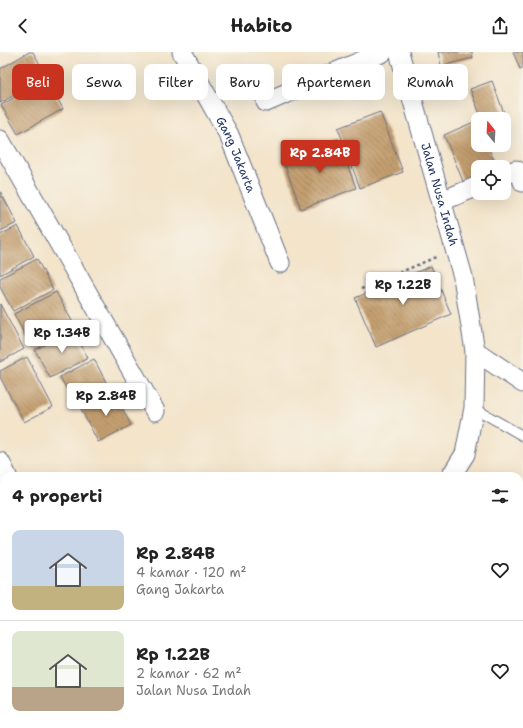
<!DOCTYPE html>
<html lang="id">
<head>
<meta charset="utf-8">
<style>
  body { margin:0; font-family:"Shantell Sans",sans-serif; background:#f2f2f2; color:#222; height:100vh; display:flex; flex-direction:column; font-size:15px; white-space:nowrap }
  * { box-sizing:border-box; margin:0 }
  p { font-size:13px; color:#767676 }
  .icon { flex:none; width:22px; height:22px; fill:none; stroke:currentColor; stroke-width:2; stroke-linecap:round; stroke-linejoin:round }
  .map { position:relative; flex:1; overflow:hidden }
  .details { position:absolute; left:0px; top:420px; width:523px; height:256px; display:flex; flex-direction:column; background:#fff; border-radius:12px 12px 0 0; box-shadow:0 4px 16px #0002 }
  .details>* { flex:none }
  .banner { position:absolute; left:12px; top:12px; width:499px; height:36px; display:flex; gap:8px }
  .needle { width:26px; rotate:342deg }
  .fabs { position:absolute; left:471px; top:60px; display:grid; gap:8px }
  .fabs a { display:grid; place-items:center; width:40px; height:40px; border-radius:8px; background:#fff; box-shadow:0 4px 16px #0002; font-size:20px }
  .price { position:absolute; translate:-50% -34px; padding:0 9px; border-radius:4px; background:#fff; color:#222; font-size:13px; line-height:26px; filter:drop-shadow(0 1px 2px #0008) }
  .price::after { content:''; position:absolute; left:50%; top:24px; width:12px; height:9px; margin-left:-6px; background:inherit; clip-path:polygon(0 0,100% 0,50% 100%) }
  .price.current { background:#c8321e; color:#fff }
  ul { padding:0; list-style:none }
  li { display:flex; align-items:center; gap:12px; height:100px; padding:0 12px }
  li+li { border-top:1px solid #e0e0e0 }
  li span { display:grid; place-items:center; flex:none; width:112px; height:80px; border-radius:8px; color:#555 }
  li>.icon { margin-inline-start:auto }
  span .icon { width:48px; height:48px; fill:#fffc; stroke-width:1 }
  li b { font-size:17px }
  h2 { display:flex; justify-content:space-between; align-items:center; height:48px; padding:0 12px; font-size:17px }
  .tag { padding:0 14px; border-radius:8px; background:#fff; box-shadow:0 4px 16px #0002; font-size:14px; line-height:36px }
  .tag.current { background:#c8321e; color:#fff }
  header { display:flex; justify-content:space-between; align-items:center; height:52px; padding:0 12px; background:#fff; font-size:18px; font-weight:700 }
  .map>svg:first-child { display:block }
  .building { fill:url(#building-back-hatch) }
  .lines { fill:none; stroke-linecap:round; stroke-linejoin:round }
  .lane-casing { stroke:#676e84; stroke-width:11 }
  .street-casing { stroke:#676e84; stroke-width:21 }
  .path { stroke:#676e84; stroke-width:2.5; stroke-dasharray:3 3; stroke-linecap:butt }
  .lane { stroke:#fff; stroke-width:9 }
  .street { stroke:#fff; stroke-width:19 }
  .labels { text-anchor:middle; stroke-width:3; stroke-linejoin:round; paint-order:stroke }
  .street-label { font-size:12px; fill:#1b2f5e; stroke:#f7f3e8 }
</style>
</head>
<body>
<header><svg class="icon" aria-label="back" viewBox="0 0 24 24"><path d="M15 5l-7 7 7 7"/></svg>Habito<svg class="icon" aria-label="share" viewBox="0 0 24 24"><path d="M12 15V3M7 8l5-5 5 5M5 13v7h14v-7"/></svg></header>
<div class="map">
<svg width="523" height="676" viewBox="0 0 523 676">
  <defs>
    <pattern id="building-back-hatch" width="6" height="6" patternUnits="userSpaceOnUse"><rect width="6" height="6" fill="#c49f70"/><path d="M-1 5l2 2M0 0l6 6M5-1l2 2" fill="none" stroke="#9e825f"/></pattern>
  </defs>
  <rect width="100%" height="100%" fill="#f7f3e8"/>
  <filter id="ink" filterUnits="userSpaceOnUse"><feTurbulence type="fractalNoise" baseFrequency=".025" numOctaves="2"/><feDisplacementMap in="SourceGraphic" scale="8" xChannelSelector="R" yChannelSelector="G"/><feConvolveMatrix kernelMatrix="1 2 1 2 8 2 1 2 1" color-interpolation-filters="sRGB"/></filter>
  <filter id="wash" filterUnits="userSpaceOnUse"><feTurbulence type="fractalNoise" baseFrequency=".012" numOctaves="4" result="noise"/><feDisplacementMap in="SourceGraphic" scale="16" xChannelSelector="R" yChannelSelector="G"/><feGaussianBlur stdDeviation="0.9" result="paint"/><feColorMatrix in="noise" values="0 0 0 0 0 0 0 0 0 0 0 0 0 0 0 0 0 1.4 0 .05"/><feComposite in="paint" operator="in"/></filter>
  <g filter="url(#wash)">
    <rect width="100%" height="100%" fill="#f3e4ca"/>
    <g id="blocks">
      <!-- building -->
      <path class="building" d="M 29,0 L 33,0 L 47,25 L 0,51 L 0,17 Z
        M 438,0 L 472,0 L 473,6 L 441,14 Z
        M 513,0 L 523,0 L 523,16 L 520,17 Z
        M 47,27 L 63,57 L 18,82 L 1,53 Z
        M 492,29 L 504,61 L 488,67 L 482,67 L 470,37 Z
        M 380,60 L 403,120 L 360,136 L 338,76 Z
        M 476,69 L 478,72 L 478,93 L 487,93 L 497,115 L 478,115 L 478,128 L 465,134 L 444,83 Z
        M 338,87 L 356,136 L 301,157 L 283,108 Z
        M 0,139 L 17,171 L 0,179 Z
        M 18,174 L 34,204 L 0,223 L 0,183 Z
        M 37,207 L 53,238 L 13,259 L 0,235 L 0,226 Z
        M 431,214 L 451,262 L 376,295 L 355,246 Z
        M 56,240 L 72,269 L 29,291 L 14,262 Z
        M 0,252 L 24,297 L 0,310 Z
        M 73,278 L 88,306 L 50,326 L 35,298 Z
        M 27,305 L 53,355 L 24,370 L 0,325 L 0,319 Z
        M 94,307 L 109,336 L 76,354 L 60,325 Z
        M 114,340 L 131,373 L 98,390 L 81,357 Z
        M 0,525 L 4,525 L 4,549 L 0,549 Z
        M 519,526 L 523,529 L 523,566 L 519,572 Z
        M 0,556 L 4,557 L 4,582 L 0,581 Z
        M 523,586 L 523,596 L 519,593 L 519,591 Z
        M 0,588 L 4,589 L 4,613 L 0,612 Z
        M 519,636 L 523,641 L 523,676 L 521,676 L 518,672 L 519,672 Z
        M 114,672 L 136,672 L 136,676 L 115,676 Z
        M 163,672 L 192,672 L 193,676 L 158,676 L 157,673 Z
        M 227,672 L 250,672 L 251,676 L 214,676 Z
        M 465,672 L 497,672 L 492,676 L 464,676 L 462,675 Z"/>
    </g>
  </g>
  <g filter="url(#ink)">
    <use href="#blocks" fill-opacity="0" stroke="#676e84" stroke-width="1"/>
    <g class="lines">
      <defs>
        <path id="lane" d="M 474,356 L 523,384"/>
        <g id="street">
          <path id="s1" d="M 182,0 L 229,83 L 280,211"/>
          <path id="s2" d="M 399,0 L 463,225 L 475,299 L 474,356 L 465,402 L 451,424"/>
          <path d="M 266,50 L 383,0"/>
          <path d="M 0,88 L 155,359"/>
          <path d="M 504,123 L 516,118 L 521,122 L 523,130"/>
          <path d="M 442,149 L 478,134"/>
          <path d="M 475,299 L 523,331"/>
          <path d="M 0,410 L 7,424"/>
          <path d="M 0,518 L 4,518"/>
          <path d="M 77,672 L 77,676"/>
          <path d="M 277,672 L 278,676"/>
        </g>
      </defs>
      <!-- lane casing -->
      <use href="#lane" class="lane-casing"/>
      <!-- street casing -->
      <use href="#street" class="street-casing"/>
      <!-- path -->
      <path class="path" d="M 361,237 L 436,205"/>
      <!-- lane -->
      <use href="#lane" class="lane"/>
      <!-- street -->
      <use href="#street" class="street"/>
    </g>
  </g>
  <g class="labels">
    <!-- street labels -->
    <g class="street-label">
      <text dy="4" stroke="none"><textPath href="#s1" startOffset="116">Gang Jakarta</textPath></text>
      <text dy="4" stroke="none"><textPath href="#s2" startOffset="148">Jalan Nusa Indah</textPath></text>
    </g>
  </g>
</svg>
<div class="fabs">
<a><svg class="needle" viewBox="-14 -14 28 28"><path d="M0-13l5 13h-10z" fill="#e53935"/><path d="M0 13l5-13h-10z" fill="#767676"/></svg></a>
<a><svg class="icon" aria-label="locate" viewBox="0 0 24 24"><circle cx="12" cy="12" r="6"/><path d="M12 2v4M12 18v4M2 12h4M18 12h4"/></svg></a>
</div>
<b class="price current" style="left:320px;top:122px">Rp 2.84B</b>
<b class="price" style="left:403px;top:254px">Rp 1.22B</b>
<b class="price" style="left:62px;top:302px">Rp 1.34B</b>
<b class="price" style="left:106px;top:365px">Rp 2.84B</b>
<div class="banner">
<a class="tag current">Beli</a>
<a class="tag">Sewa</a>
<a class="tag">Filter</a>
<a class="tag">Baru</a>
<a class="tag">Apartemen</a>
<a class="tag">Rumah</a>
</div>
<section class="details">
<h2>4 properti<svg class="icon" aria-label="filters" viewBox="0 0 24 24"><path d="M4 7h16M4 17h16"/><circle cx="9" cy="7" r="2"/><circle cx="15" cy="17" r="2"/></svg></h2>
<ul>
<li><span style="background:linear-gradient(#c9d6e8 70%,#c2b280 0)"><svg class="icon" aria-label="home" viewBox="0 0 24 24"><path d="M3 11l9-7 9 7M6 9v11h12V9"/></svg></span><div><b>Rp 2.84B</b><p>4 kamar · 120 m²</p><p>Gang Jakarta</p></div><svg class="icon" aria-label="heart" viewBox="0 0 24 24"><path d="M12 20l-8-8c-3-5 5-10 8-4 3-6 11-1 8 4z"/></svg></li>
<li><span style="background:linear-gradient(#dfe7d0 70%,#b9a48a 0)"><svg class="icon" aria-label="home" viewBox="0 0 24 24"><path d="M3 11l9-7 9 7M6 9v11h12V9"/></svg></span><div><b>Rp 1.22B</b><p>2 kamar · 62 m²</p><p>Jalan Nusa Indah</p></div><svg class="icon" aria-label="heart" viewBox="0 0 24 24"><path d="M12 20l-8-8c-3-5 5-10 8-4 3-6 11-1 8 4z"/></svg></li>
</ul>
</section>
</div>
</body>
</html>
